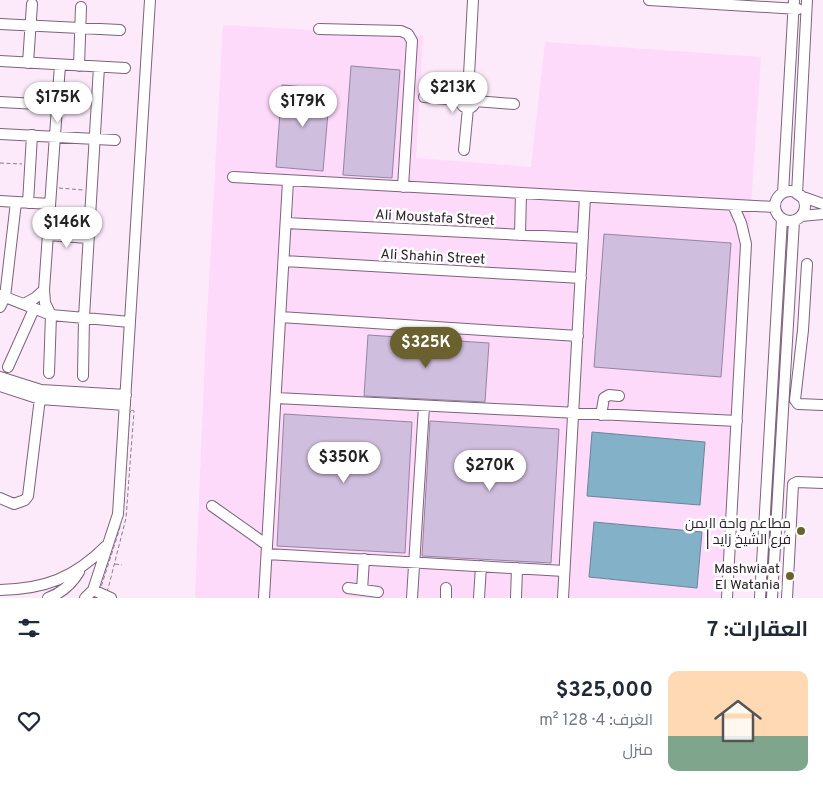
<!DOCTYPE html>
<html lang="ar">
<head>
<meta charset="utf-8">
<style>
  body { margin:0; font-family:Overpass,Cairo,sans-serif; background:#f6f6f7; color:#1f2937; direction:rtl; height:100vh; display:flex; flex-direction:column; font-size:19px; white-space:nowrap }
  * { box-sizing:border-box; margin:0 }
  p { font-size:16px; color:#747a83 }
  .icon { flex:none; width:28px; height:28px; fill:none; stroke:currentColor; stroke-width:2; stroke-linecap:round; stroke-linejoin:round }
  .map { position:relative; height:598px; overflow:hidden; direction:ltr }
  .drawer { display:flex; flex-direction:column; background:#fff; flex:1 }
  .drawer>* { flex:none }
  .price { position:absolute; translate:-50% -42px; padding:0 11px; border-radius:18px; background:#fff; color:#222; font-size:16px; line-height:32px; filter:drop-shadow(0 1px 2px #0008) }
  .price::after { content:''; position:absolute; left:50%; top:30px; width:15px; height:11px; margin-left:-8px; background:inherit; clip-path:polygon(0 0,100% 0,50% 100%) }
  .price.selected { background:#6a612e; color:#fff }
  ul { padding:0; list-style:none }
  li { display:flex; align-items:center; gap:15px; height:125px; padding:0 15px }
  li span { display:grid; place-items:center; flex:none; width:140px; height:100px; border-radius:10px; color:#555 }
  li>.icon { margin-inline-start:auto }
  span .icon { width:60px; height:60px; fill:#fffc; stroke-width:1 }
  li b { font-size:21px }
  h2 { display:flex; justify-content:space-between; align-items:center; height:60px; padding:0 15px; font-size:21px }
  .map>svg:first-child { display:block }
  .built { fill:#fdd9fa }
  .water { fill:#83b1c8; stroke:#698699 }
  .building { fill:#d0bede; stroke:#9584a2 }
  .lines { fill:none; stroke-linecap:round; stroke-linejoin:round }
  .minor-casing { stroke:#7d637b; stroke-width:12 }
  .path { stroke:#8b7d8a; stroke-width:1; stroke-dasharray:4 2.5; stroke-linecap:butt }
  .minor { stroke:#fff; stroke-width:10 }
  .poi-dot { fill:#6a612e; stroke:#fdfdfd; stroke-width:2 }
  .labels { text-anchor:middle; stroke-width:5; stroke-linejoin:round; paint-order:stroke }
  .street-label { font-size:14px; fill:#2d222c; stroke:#fdfdfd }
  .poi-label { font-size:14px; fill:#2d222c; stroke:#fdfdfd; text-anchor:end }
</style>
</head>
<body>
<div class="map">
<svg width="823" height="598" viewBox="0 0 823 598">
  <rect width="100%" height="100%" fill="#fceafa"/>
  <!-- built -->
  <path class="built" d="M 223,25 L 423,36 L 416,158 L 531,167 L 545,42 L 761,57 L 751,206 L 730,598 L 195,598 L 205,355 Z"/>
  <!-- water -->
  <path class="water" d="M 592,432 L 705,442 L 700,505 L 587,496 Z
    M 594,522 L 702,532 L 697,588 L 589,577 Z"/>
  <!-- building -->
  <path class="building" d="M 351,66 L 400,70 L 392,178 L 343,175 Z
    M 282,85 L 330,89 L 323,171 L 276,167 Z
    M 604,234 L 731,243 L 721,377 L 594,367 Z
    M 368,335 L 489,343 L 485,402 L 364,396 Z
    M 284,414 L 412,422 L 405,553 L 277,546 Z
    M 430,421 L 559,429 L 551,563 L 422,556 Z"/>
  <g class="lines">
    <defs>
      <path id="minor" d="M 649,0 L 798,9
        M 0,24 L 120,30
        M 319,29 L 401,31 L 408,34 L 412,41 L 403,187
        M 0,61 L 125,68
        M 28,63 L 32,4
        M 79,66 L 81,7
        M461 101a7 7 0 1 1 14 0a7 7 0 1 1-14 0Z
        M 468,94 L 473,0
        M 424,97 L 461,100
        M 475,101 L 514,104
        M 0,102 L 57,105
        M 0,134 L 115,140
        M 464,150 L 468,108
        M 233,177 L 775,207
        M775 206a15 15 0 1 1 30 0a15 15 0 1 1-30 0Z
        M 783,193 L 794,0
        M 797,194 L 807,0
        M 800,196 L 823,204
        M 0,201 L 50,204
        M 28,203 L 32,135
        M 801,216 L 823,214
        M 286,223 L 583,238
        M 48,235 L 88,238
        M 520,235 L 521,193
        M 284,261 L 581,278
        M 807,264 L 803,330 L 795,400 L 798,404 L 823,405
        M 0,295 L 51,315 L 130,322
        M 24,304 L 35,298 L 44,290
        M 0,307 L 5,297 L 16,202
        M 280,317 L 578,336
        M 8,367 L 34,309
        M 49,373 L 51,315 L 45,303 L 44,290 L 60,65
        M 83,376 L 84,317 L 99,67
        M 0,377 L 41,390 L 126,395
        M 0,386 L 40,399 L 125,405
        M 276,398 L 737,421
        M 601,415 L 604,398 L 609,395 L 619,396
        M 0,498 L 14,504 L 25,500 L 28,496 L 41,390
        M 212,506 L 267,545
        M 267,554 L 564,571
        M 348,588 L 378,592
        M 0,590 C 45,589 74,578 106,546
        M 93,590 L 111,598
        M 362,590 L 364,559
        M 48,598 C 62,593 71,585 79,572
        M 85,598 L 93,590 L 118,514 L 150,0
        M 264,598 L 288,181
        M 412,598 L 424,406
        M 446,598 L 446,588
        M 479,598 L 481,566
        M 516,598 L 517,568
        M 563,598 L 585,197
        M 727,598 L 746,244 L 741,223 L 733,205
        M 760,598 L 782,219
        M 772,598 L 794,221
        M 787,598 L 793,484 L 797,482 L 823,483"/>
    </defs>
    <!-- minor casing -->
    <use href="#minor" class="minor-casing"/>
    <!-- path -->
    <path class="path" d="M 0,163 L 22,164
      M 59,188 L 83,190
      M 132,410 L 134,411 L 126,518 L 108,589 L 105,592 L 103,591 L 101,587 L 119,531 L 123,513 L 130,412 Z
      M 115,564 L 122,565"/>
    <!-- minor -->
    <use href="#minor" class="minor"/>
  </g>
  <!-- markers -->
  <g class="poi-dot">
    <circle cx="801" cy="531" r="5"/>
    <circle cx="790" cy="576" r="5"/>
  </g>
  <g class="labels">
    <!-- street labels -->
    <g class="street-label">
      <text transform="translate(435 217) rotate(3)" y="5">Ali Moustafa Street</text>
      <text transform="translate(433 256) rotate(3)" y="5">Ali Shahin Street</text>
    </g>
    <!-- poi labels -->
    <g class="poi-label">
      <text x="791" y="528">مطاعم واحة اليمن<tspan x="791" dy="16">| فرع الشيخ زايد</tspan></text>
      <text x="780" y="573">Mashwiaat<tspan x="780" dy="16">El Watania</tspan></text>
    </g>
  </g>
</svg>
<b class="price" style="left:453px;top:114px">$213K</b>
<b class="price" style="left:58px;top:124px">$175K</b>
<b class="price" style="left:303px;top:128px">$179K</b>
<b class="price" style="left:67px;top:249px">$146K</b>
<b class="price selected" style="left:426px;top:369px">$325K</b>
<b class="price" style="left:344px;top:484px">$350K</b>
<b class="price" style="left:490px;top:492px">$270K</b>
</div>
<section class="drawer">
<h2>العقارات: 7<svg class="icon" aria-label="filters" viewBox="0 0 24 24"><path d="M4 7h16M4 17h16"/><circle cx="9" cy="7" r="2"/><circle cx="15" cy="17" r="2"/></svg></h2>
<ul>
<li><span style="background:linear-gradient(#ffd9b3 65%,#7fa58c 0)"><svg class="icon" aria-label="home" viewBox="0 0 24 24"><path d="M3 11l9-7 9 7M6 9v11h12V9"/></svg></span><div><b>$325,000</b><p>الغرف: 4 · 128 m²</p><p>منزل</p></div><svg class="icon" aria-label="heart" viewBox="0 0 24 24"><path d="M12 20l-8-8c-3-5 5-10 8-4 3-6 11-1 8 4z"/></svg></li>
</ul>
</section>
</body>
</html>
